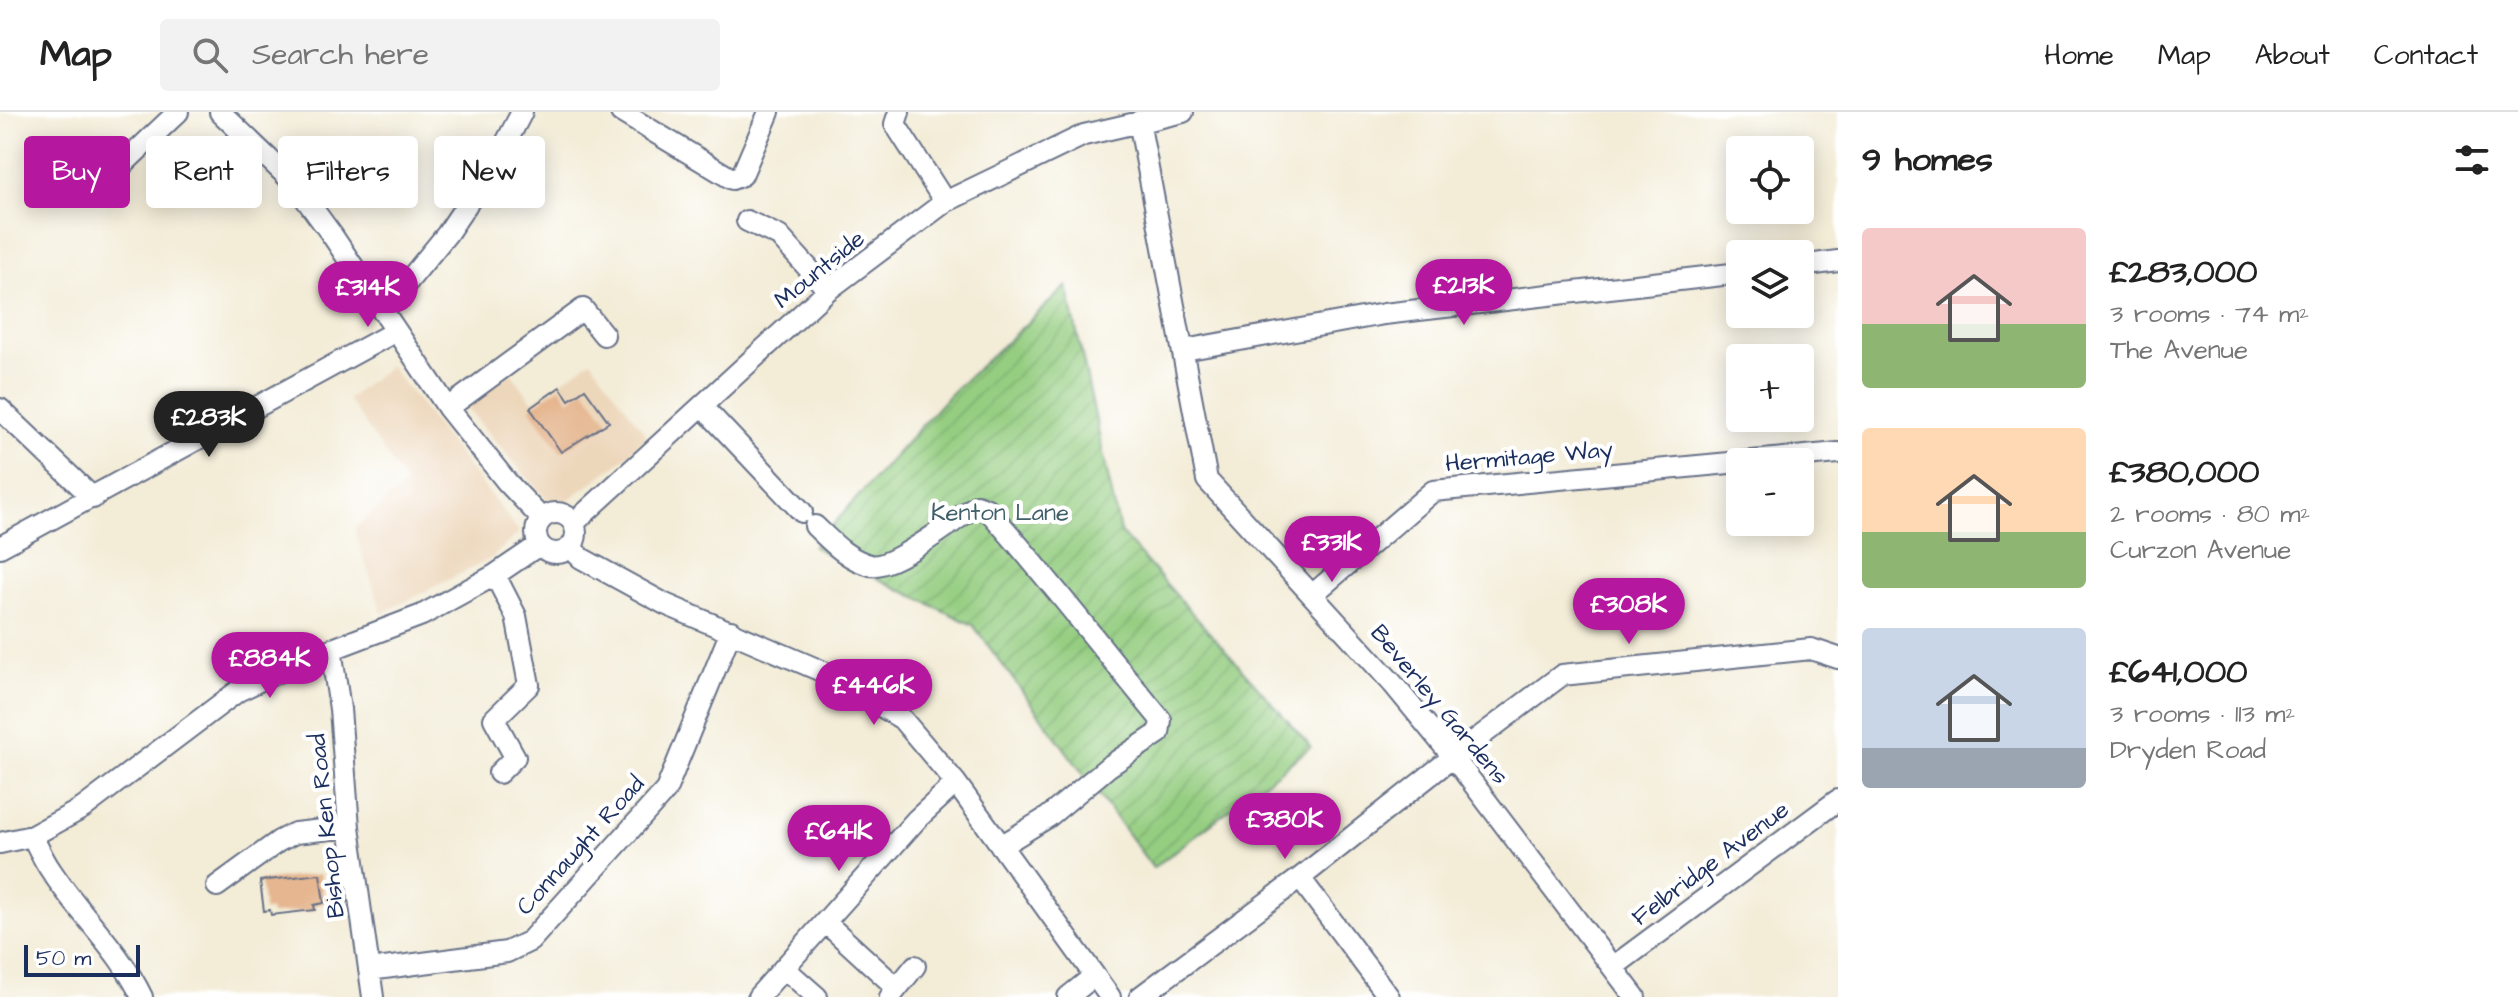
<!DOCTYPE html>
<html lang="en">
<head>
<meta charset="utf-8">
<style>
  body { margin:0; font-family:"Architects Daughter",sans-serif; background:#f2f2f2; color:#222; height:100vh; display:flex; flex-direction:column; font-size:30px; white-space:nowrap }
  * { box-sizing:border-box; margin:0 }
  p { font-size:26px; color:#767676 }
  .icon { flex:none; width:44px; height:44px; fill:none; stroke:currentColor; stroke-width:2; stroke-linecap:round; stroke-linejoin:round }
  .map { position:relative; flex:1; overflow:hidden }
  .details { display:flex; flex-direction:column; background:#fff; width:680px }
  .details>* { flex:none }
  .banner { position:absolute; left:24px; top:24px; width:760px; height:72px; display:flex; gap:16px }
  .fabs { position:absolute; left:1726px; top:24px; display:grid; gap:16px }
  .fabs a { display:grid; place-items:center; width:88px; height:88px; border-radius:8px; background:#fff; box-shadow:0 4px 20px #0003; font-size:40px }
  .scale { position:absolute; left:24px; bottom:20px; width:116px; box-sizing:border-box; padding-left:8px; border:4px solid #1b2f5e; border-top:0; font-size:22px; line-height:28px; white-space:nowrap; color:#1b2f5e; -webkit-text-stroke:6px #fff; paint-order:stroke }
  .price { position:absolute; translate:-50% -68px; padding:0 18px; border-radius:28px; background:#b5179e; color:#fff; font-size:26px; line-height:52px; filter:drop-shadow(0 2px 4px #0008) }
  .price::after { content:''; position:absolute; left:50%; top:48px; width:24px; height:18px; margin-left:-12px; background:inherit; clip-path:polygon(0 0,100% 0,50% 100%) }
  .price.active { background:#222; color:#fff }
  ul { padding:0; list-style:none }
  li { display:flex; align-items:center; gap:24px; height:200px; padding:0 24px }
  li span { display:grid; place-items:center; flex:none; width:224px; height:160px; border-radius:8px; color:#555 }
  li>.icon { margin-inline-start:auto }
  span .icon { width:96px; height:96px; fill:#fffc; stroke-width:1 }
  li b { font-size:34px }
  h2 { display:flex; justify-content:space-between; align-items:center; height:96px; padding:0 24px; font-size:34px }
  .pill { padding:0 28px; border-radius:8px; background:#fff; box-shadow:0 4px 20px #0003; font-size:28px; line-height:72px }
  .pill.active { background:#b5179e; color:#fff }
  header { display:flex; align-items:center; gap:48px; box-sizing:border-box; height:112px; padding:0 40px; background:#fff; border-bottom:2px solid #e0e0e0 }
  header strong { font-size:38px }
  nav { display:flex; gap:44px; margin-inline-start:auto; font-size:28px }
  .search { width:560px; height:72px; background:#f2f2f2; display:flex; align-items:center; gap:20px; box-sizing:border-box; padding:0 28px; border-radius:8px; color:#767676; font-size:30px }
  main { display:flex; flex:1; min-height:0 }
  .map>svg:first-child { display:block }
  .built { fill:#edd7bb }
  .garden { fill:url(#garden-furrows); stroke:#587e70; stroke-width:2 }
  .building { fill:#e5b68f }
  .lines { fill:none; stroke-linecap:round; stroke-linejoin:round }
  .minor-casing { stroke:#677188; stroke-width:24 }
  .minor { stroke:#fff; stroke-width:20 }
  .labels { text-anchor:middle; stroke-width:8; stroke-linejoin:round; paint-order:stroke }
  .street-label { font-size:24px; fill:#1b2f5e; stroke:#fff }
  .park-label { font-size:24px; fill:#405f68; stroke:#fff }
</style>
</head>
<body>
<header>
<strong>Map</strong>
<div class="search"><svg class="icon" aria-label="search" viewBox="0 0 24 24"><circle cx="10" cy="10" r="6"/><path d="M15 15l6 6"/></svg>Search here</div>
<nav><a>Home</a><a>Map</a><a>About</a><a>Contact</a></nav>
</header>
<main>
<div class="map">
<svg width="1838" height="885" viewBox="0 0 1838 885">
  <defs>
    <pattern id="garden-furrows" width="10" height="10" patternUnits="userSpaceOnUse" patternTransform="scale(2)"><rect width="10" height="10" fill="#95ce81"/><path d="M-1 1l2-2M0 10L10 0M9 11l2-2" fill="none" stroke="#80b172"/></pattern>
  </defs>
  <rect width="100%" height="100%" fill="#fff"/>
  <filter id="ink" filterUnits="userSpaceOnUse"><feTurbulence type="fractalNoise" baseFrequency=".0125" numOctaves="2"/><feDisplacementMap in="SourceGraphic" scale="16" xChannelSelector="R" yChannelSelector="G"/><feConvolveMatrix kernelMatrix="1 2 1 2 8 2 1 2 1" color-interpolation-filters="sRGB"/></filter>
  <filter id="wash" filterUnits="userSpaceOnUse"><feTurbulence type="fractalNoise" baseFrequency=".006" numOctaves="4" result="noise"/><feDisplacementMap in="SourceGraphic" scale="32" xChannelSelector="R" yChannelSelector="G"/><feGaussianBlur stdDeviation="1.8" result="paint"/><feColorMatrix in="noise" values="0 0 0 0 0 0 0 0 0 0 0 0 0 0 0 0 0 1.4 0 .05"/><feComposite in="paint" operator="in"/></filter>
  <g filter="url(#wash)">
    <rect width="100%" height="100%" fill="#f3ecd7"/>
    <!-- built -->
    <path class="built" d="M 591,248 L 647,324 L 621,349 L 564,391 L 547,388 L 465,294 L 511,261 L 533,290 Z
      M 390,254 L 519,420 L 492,446 L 382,501 L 354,417 L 406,372 L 348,287 Z"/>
    <!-- garden -->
    <path class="garden" d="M 1067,174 L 1120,420 L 1311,635 L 1153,756 L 973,513 L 813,435 L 950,282 Z"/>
    <g id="blocks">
      <!-- building -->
      <path class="building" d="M 560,275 L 569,288 L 585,277 L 609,310 L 561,340 L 530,296 Z
        M 320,762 L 324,791 L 314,793 L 315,798 L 271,803 L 270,798 L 264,799 L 260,769 Z"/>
    </g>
  </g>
  <g filter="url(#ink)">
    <use href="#blocks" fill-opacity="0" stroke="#677188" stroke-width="2"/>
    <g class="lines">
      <defs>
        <path id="minor" d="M 220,0 L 294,71 L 332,123 L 448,296 L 507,370 L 542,407
          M 621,0 L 732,67 L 742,63 L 769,0
          M 899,0 L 895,12 L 945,90
          M 1139,9 L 1207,368 L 1393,572 L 1453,645 L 1635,885
          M 108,47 L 119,56 L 178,0
          M 747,109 L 779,124 L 828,178
          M 1800,154 L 1838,149
          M 383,200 L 447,122 L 498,46 L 522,0
          M 1184,238 L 1384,202 L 1740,161
          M 702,294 L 802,400
          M 448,296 L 583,197 L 604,223
          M 0,297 L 93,386
          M 1741,350 L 1838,341
          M536 421a20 20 0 1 1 40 0a20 20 0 1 1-40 0Z
          M 574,411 L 828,178 L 945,90 L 1084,23 L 1183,0
          M 815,414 C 832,430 847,447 870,453 C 892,458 956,407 977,393 L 987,397 C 1048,465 1103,538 1161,608 L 1159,621 L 1108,655 L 1048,705 L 1001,734
          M 0,435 L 396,219
          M 571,436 L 581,446 L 665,492 L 826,561 L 902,607 L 956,671 L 1110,885
          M 495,463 L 516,504 L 529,573 L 494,607 L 515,645 L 499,661
          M 1312,483 L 1433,379 L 1740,350
          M 331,537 L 340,597 L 349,715 L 373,885
          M 32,724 C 38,735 43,747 50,757 C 79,802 119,837 142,885
          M 0,731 L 32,724 L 83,696 L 238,579 L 301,549 L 422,503 L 495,463 L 539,433
          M 1300,766 L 1389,885
          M 217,774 L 279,729 L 295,721 L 349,715
          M 825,810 L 897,876
          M 1613,855 L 1838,688
          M 784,856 L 817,885
          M 369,858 L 507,840 L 530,829 L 666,678 L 731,519
          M 758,885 L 917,707 L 956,671
          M 890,885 L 915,854
          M 1068,885 L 1094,864
          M 1140,885 L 1300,766 L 1453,645 L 1562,563 L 1811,537 L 1838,546"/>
      </defs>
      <!-- minor casing -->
      <use href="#minor" class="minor-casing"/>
      <!-- minor -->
      <use href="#minor" class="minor"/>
    </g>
  </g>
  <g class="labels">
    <!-- street labels -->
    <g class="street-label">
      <text transform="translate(819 157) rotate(-39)" y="8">Mountside</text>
      <text transform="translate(1529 344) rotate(-5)" y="8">Hermitage Way</text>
      <text transform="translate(1440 592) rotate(50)" y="8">Beverley Gardens</text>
      <text transform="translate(326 714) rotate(-96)" y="8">Bishop Ken Road</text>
      <text transform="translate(580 733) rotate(-48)" y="8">Connaught Road</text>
      <text transform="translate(1710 751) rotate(-37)" y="8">Felbridge Avenue</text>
    </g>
    <!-- park labels -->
    <g class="park-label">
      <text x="1000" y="408">Kenton Lane</text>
    </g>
  </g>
</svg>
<div class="fabs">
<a><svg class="icon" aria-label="locate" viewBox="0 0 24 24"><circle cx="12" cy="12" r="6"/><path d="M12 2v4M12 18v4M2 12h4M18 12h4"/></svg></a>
<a><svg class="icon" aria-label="layers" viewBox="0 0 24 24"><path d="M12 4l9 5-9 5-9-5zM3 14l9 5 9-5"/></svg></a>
<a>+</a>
<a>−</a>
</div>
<div class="scale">50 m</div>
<b class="price" style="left:1464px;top:215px">£213K</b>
<b class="price" style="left:368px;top:217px">£314K</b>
<b class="price active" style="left:209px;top:347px">£283K</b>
<b class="price" style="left:1332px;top:472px">£331K</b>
<b class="price" style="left:1629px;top:534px">£308K</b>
<b class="price" style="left:270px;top:588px">£884K</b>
<b class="price" style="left:874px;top:615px">£446K</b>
<b class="price" style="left:1285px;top:749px">£380K</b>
<b class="price" style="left:839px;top:761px">£641K</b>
<div class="banner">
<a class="pill active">Buy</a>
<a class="pill">Rent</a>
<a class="pill">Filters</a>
<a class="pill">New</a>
</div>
</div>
<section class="details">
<h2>9 homes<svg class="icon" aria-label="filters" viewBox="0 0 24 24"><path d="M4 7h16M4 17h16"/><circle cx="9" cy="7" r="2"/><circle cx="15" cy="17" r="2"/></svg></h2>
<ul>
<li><span style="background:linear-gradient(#f6c9c9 60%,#8fb573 0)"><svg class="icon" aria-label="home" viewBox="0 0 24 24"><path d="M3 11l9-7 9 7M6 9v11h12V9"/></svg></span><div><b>£283,000</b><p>3 rooms · 74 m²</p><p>The Avenue</p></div></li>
<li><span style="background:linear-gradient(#ffd9b3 65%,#8fb573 0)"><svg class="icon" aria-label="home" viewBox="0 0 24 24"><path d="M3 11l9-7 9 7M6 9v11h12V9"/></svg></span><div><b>£380,000</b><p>2 rooms · 80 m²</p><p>Curzon Avenue</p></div></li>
<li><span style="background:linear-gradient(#c9d6e8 75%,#9aa5b1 0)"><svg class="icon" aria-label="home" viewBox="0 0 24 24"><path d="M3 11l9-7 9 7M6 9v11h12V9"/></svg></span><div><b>£641,000</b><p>3 rooms · 113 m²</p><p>Dryden Road</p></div></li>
</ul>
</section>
</main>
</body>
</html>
